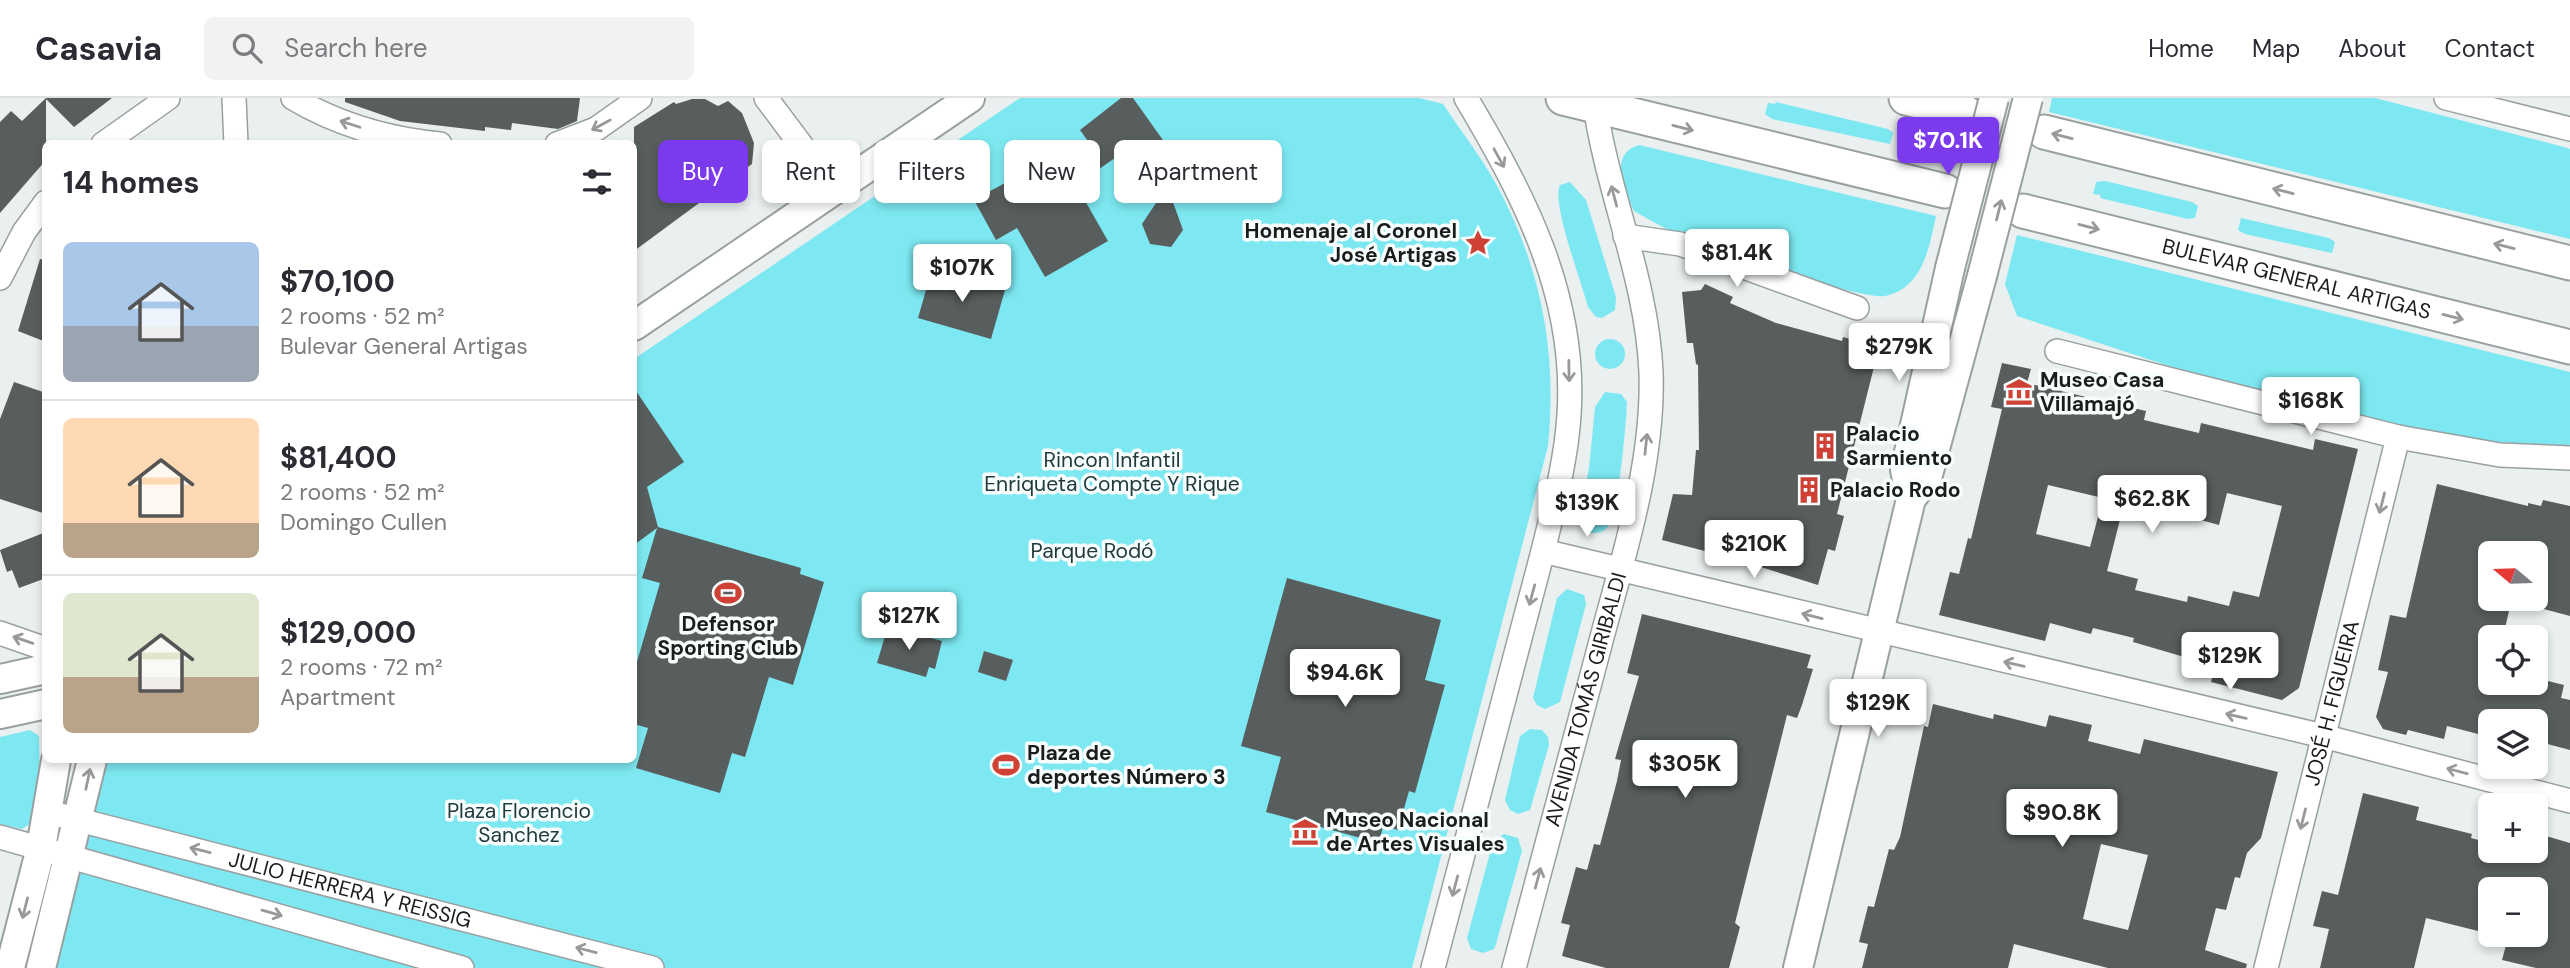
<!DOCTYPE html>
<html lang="en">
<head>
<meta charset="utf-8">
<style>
  body { margin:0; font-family:"DM Sans",sans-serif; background:#f2f2f3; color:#2b2b33; height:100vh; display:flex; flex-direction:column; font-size:26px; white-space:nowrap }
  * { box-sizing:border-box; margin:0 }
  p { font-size:23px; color:#7c7c81 }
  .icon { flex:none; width:38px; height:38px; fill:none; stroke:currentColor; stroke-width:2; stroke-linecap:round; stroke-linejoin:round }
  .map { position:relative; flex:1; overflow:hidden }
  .drawer { position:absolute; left:42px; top:42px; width:595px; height:623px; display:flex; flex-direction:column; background:#fff; border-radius:10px; box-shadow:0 4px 10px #0003 }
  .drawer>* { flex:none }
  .guide { position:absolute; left:658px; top:42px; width:665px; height:63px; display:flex; gap:14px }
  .needle { width:46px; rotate:289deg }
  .tools { position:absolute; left:2478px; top:443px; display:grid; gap:14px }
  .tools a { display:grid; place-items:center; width:70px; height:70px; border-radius:10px; background:#fff; box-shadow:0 4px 10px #0003; font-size:35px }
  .price { position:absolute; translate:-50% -60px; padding:0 16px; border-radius:7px; background:#fff; color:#222; font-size:23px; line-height:46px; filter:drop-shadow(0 2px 4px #0008) }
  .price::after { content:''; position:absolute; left:50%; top:42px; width:21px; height:16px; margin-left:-10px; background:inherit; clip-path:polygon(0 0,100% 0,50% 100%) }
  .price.selected { background:#7c3aed; color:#fff }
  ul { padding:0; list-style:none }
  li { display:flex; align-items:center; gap:21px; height:175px; padding:0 21px }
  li+li { border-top:2px solid #e1e1e2 }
  li span { display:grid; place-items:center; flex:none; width:196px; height:140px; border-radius:10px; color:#555 }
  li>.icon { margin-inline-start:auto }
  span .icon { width:84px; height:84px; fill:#fffc; stroke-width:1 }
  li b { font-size:30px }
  h2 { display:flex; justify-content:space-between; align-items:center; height:84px; padding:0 21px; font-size:30px }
  .chip { padding:0 24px; border-radius:10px; background:#fff; box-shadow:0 4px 10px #0003; font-size:24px; line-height:63px }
  .chip.selected { background:#7c3aed; color:#fff }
  header { display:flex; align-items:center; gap:42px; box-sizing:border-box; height:98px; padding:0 35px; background:#fff; border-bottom:2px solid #e1e1e2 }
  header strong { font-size:33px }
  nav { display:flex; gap:38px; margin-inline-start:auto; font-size:24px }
  .search { width:490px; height:63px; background:#f2f2f3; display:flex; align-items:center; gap:18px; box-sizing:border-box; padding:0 24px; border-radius:10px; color:#7c7c81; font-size:26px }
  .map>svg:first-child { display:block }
  .green { fill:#7de8f1 }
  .building { fill:#585d5d; fill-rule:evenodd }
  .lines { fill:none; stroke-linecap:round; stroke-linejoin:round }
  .minor-casing { stroke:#9aa0a0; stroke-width:26 }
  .tertiary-casing { stroke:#9aa0a0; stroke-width:32 }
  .secondary-casing { stroke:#9aa0a0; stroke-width:37 }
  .minor { stroke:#fff; stroke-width:23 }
  .tertiary { stroke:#fff; stroke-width:28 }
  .secondary { stroke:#fff; stroke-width:33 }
  .tertiary-bridge-casing { stroke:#9aa0a0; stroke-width:32; stroke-linecap:butt }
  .tertiary-bridge { stroke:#fff; stroke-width:28 }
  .oneway { stroke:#989999 }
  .labels { text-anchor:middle; stroke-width:7; stroke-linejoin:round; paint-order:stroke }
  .poi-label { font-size:21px; font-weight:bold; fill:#1b1d1d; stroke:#f7fdfd; text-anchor:start }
  .street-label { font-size:21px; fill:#1b1d1d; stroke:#f7fdfd }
  .park-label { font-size:21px; fill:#223a3c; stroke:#f7fdfd }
</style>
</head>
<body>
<header>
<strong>Casavia</strong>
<div class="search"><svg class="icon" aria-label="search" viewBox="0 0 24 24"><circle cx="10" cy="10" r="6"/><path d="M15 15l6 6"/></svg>Search here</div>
<nav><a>Home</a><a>Map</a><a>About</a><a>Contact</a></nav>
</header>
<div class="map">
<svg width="2570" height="870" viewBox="0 0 2570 870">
  <rect width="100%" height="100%" fill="#eaeff0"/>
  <!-- green -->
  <path class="green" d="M 1020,0 L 1419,0 L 1443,6 C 1463,36 1486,65 1502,97 C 1543,178 1557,258 1548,348 L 1412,870 L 53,870 L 107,662 L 634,662 L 634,261 Z
    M 2052,0 L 2375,0 L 2564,49 L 2570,51 L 2570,141 L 2049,14 Z
    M 1776,4 L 1888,31 L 1893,35 L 1890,46 L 1772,21 L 1765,16 L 1768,5 L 1775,6 Z
    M 1639,47 L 1936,118 C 1929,150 1923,190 1885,198 C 1864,202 1715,155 1690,143 C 1671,134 1652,123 1634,113 C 1624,92 1608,56 1639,47 Z
    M 2105,83 L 2192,104 L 2198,108 L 2195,120 L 2188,121 L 2100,100 L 2101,97 L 2093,96 L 2096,84 Z
    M 1570,84 L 1586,102 L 1616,199 L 1615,212 L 1602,220 L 1596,219 L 1588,209 C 1582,185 1551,104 1560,87 Z
    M 2241,120 L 2329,140 L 2335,144 L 2332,155 L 2245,136 L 2238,132 Z
    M 2017,137 L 2570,274 L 2570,348 L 2494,344 L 2354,319 L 2169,268 L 2017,218 L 2005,186 Z
    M1595 256a15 15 0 1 1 30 0a15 15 0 1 1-30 0Z
    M 1605,294 L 1621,296 L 1627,304 C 1626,325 1619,418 1606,431 C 1602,435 1596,435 1590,435 L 1578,424 L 1589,370 L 1595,309 Z
    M 1567,491 L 1584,497 L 1586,506 L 1560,604 L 1545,611 L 1537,607 L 1533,600 L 1557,500 Z
    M 1530,631 L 1542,632 L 1548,639 L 1549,647 L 1530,712 L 1518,716 L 1510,712 L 1505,702 L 1520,638 Z
    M 30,632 L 39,638 L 40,680 L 31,725 L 22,731 L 0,726 L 0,639 Z
    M 1504,736 L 1518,740 L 1522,753 L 1496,846 L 1494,851 L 1483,855 L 1471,851 L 1467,840 L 1493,744 Z"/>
  <!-- building -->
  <path class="building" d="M 45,0 L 112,0 L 74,29 Z
    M 46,0 L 46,62 L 0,115 L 0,24 L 11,13 L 22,23 Z
    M 345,0 L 580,0 L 577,23 L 558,31 L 512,25 L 511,32 L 485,29 L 485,33 L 400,23 L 345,4 Z
    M 1121,0 L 1133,0 L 1165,45 L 1182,50 L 1189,57 L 1192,76 L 1187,85 L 1170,96 L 1183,132 L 1171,149 L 1150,146 L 1142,126 L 1164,93 L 1152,82 L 1138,44 L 1076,87 L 1108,143 L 1045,179 L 1017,130 L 996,142 L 974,102 L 1034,69 L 1040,58 L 1049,51 L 1090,46 L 1080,32 Z
    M 692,1 L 705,1 L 718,8 L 728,3 L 742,15 L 754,45 L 752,66 L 634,153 L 634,29 L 674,4 L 676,6 Z
    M 40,161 L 46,162 L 46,244 L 18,233 Z
    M 932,171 L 1005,192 L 991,241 L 918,220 Z
    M 1705,186 L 1733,199 L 1730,205 L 1776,225 L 1842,243 L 1843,239 L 1879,249 L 1837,416 L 1844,418 L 1835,453 L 1828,451 L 1818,487 L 1732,460 L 1662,442 L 1673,396 L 1692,397 L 1696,352 L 1699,352 L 1698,267 L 1696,266 L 1693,245 L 1687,245 L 1682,194 L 1701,192 Z
    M 2002,265 L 2031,271 L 2027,285 L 2146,313 L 2144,322 L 2199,335 L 2201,325 L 2313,352 L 2315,341 L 2358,351 L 2299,590 L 2282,602 L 2211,584 L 2215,568 L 2133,544 L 2134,540 L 2093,530 L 2091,536 L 2050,525 L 2045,543 L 1939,517 L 1950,474 L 1959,476 L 1968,440 L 1971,441 L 2002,311 L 1991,309 ZM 2048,387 L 2103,400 L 2090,449 L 2036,436 ZM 2128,390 L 2183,403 L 2179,416 L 2219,427 L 2227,395 L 2282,408 L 2259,499 L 2233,493 L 2229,508 L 2188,498 L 2187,504 L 2135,492 L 2138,481 L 2107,473 Z
    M 14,284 L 46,295 L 46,416 L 0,401 L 0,321 Z
    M 634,290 L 684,364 L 647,389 L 658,429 L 801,470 L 800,476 L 824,484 L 793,587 L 769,579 L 745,659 L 732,655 L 720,695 L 636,670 L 648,630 L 634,626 L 634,574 L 660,485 L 642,480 L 657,430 L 634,447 Z
    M 2437,386 L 2528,408 L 2528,405 L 2541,408 L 2543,402 L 2570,408 L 2570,518 L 2536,509 L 2536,455 L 2490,455 L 2490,500 L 2512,500 L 2503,539 L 2490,539 L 2490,584 L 2536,584 L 2536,580 L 2564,587 L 2561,600 L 2570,602 L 2570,652 L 2536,643 L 2536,623 L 2490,623 L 2490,639 L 2447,628 L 2444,641 L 2408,632 L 2406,637 L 2383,631 L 2376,619 L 2388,574 L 2378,572 L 2390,517 L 2406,520 Z
    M 46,434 L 46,480 L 19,490 L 12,472 L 7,474 L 0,452 Z
    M 1287,480 L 1441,522 L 1425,582 L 1445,587 L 1415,695 L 1409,693 L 1398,732 L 1383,728 L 1379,745 L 1266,714 L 1281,659 L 1241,648 Z
    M 1642,516 L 1811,557 L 1807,570 L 1813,571 L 1802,607 L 1797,620 L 1787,617 L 1735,825 L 1740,829 L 1729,870 L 1606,870 L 1562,858 L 1570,827 L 1561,825 L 1576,769 L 1587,772 L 1594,746 L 1600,747 L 1617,683 L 1621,662 L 1615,661 L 1639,578 L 1627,575 Z
    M 888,528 L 942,543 L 935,571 L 929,569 L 926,579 L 877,565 Z
    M 984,553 L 1013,562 L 1006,583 L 978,574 Z
    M 1933,606 L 1993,621 L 1994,616 L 2046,629 L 2049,617 L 2092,627 L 2088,643 L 2140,656 L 2144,641 L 2278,674 L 2261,740 L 2247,755 L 2240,780 L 2235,779 L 2226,812 L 2216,810 L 2205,852 L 2247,866 L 2246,870 L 2108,870 L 2014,846 L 2008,870 L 1862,870 L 1868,846 L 1859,844 L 1868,808 L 1874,809 L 1889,751 L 1894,752 L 1900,739 L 1924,628 L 1928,629 ZM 2101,746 L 2148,757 L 2128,832 L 2083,821 Z
    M 2363,695 L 2419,709 L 2416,722 L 2472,736 L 2471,740 L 2490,745 L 2490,752 L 2536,752 L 2536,735 L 2570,745 L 2570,870 L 2536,870 L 2502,862 L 2509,836 L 2536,836 L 2536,791 L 2490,791 L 2490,836 L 2426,820 L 2414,870 L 2320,870 L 2329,831 L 2313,828 L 2322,793 L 2338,797 Z"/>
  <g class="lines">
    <defs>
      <g id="minor">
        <path d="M 234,0 L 236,46"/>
        <path d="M 293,0 C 337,26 388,41 440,46"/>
        <path d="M 766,0 L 834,91"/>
        <path d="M 2446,0 L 2570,31"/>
        <path d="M 103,46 L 168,0"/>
        <path d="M 557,46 L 596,31 L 640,0"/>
        <path d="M 1625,138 L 1680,146 L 1857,210"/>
        <path d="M 0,180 L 24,134 L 46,104"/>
        <path d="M 2057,253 L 2398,339 L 2500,357 L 2570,360"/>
        <path d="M 1543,453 L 2323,638 L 2570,703"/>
        <path d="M 0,535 L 46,551"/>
        <path id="s1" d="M 48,714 L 652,870"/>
        <path d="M 0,739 L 462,870"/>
        <path d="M 1433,870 L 1543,453 C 1554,408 1566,363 1569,317 C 1577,199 1525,99 1466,0"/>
        <path id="s2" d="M 1514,870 C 1543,761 1572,652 1601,543 C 1624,456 1654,365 1651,274 C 1647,180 1606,92 1594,0"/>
        <path id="s3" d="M 2266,870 L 2398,339"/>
      </g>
      <path id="tertiary" d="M 634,228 L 970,0
        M 1911,401 L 1927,380 L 1982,178
        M 0,581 L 46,571
        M 0,616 L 46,606
        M 10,870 L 41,750 L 56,662
        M 41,870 L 92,662
        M 1798,870 L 1911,401 L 1905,372 L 1950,170"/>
      <g id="secondary">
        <path d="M 1563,0 L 1945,93"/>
        <path d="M 1906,0 L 1966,15"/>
        <path d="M 2044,34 L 2570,165"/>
        <path id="s4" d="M 2023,113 L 2570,249"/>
      </g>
    </defs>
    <!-- minor casing -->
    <use href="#minor" class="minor-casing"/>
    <!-- tertiary casing -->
    <use href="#tertiary" class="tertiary-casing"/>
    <!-- secondary casing -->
    <use href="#secondary" class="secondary-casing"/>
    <!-- minor -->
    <use href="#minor" class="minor"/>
    <!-- tertiary -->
    <use href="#tertiary" class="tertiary"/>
    <!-- secondary -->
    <use href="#secondary" class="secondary"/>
    <defs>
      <path id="tertiary-bridge" d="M 1950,170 L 1994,0
        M 1982,178 L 2028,0"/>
    </defs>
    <!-- tertiary-bridge casing -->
    <use href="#tertiary-bridge" class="tertiary-bridge-casing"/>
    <!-- tertiary-bridge -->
    <use href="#tertiary-bridge" class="tertiary-bridge"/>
  </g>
  <!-- one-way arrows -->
  <defs><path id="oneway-shaft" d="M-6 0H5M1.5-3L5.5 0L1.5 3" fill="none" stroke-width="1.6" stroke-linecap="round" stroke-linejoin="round" transform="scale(1.75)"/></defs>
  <g class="oneway">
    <use href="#oneway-shaft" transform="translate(350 26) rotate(-162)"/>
    <use href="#oneway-shaft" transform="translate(601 27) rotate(151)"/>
    <use href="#oneway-shaft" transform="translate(1683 30) rotate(14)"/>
    <use href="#oneway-shaft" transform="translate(2062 38) rotate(-166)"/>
    <use href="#oneway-shaft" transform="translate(1499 60) rotate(61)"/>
    <use href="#oneway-shaft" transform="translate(2283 93) rotate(-166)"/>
    <use href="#oneway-shaft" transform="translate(1614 98) rotate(-105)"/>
    <use href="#oneway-shaft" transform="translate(1999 112) rotate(-76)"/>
    <use href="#oneway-shaft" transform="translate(2089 129) rotate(14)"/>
    <use href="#oneway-shaft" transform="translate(2504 148) rotate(-166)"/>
    <use href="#oneway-shaft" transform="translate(2453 219) rotate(14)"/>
    <use href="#oneway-shaft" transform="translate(1569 273) rotate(89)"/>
    <use href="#oneway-shaft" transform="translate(1646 346) rotate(-84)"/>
    <use href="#oneway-shaft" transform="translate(2382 405) rotate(104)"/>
    <use href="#oneway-shaft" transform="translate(1532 497) rotate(105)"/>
    <use href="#oneway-shaft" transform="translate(1812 518) rotate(-166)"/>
    <use href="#oneway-shaft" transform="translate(23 542) rotate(-161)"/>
    <use href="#oneway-shaft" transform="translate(2014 566) rotate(-167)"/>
    <use href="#oneway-shaft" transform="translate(2236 618) rotate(-167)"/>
    <use href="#oneway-shaft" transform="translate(2457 673) rotate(-165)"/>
    <use href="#oneway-shaft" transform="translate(88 681) rotate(-78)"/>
    <use href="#oneway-shaft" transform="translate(2303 721) rotate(104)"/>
    <use href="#oneway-shaft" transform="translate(200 752) rotate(-166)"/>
    <use href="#oneway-shaft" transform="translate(1538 780) rotate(-75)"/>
    <use href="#oneway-shaft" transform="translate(1455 788) rotate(105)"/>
    <use href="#oneway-shaft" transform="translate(25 810) rotate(104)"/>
    <use href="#oneway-shaft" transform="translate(272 815) rotate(16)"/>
    <use href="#oneway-shaft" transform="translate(586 852) rotate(-165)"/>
  </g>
  <!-- icons -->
  <defs>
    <symbol id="sight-bare" viewBox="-9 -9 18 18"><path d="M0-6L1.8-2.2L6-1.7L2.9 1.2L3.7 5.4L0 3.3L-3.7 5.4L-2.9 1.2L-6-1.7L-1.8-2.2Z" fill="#cf4135" stroke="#f7fdfd" stroke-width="2.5" paint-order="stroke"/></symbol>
    <symbol id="museum-bare" viewBox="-9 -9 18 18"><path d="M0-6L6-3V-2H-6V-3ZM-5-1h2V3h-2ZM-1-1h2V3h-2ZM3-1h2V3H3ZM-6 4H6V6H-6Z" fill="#cf4135" stroke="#f7fdfd" stroke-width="2.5" paint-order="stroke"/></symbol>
    <symbol id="building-bare" viewBox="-9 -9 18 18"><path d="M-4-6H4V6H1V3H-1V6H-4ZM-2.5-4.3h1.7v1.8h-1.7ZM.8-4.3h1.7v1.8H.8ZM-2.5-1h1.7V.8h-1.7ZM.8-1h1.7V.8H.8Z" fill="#cf4135" stroke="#f7fdfd" stroke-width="2.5" paint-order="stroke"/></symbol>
    <symbol id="stadium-bare" viewBox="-9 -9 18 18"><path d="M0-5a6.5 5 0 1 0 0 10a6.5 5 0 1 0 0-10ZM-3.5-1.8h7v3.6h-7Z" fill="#cf4135" stroke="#f7fdfd" stroke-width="2.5" paint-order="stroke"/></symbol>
  </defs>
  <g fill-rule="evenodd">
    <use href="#sight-bare" x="1459" y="126" width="38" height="38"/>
    <use href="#museum-bare" x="2000" y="275" width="38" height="38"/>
    <use href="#building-bare" x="1806" y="329" width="38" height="38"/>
    <use href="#building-bare" x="1790" y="373" width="38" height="38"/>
    <use href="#stadium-bare" x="709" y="476" width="38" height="38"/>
    <use href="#stadium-bare" x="987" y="648" width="38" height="38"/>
    <use href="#museum-bare" x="1286" y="715" width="38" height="38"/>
  </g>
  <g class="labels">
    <!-- poi labels -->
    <g class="poi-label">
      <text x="1457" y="140" text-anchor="end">Homenaje al Coronel<tspan x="1457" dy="24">José Artigas</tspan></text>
      <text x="2040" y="289">Museo Casa<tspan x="2040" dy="24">Villamajó</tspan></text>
      <text x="1846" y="343">Palacio<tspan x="1846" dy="24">Sarmiento</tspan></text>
      <text x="1830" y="399">Palacio Rodo</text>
      <text x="728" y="533" text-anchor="middle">Defensor<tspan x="728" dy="24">Sporting Club</tspan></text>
      <text x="1027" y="662">Plaza de<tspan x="1027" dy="24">deportes Número 3</tspan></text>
      <text x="1326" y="729">Museo Nacional<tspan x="1326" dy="24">de Artes Visuales</tspan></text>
    </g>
    <!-- street labels -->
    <g class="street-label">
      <text dy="7" stroke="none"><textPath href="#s4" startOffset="282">BULEVAR GENERAL ARTIGAS</textPath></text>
      <text dy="7" stroke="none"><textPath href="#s2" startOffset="278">AVENIDA TOMÁS GIRIBALDI</textPath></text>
      <text dy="7" stroke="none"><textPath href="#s3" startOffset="273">JOSÉ H. FIGUEIRA</textPath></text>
      <text dy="7" stroke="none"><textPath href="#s1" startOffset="312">JULIO HERRERA Y REISSIG</textPath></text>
    </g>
    <!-- park labels -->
    <g class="park-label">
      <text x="1112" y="369">Rincon Infantil<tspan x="1112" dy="24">Enriqueta Compte Y Rique</tspan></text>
      <text x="1092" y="460">Parque Rodó</text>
      <text x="519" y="720">Plaza Florencio<tspan x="519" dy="24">Sanchez</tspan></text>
    </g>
  </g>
</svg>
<div class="tools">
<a><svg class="needle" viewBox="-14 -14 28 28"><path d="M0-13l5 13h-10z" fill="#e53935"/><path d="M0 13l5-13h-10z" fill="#7c7c81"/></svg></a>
<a><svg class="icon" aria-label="locate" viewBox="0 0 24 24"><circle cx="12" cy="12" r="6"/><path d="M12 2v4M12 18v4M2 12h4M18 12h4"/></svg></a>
<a><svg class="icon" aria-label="layers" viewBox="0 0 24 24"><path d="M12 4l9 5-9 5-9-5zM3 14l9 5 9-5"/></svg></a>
<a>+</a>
<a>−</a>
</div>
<b class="price selected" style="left:1948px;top:79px">$70.1K</b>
<b class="price" style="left:1737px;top:191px">$81.4K</b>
<b class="price" style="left:962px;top:206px">$107K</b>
<b class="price" style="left:1899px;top:285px">$279K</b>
<b class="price" style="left:2311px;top:339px">$168K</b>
<b class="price" style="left:2152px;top:437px">$62.8K</b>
<b class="price" style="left:1587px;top:441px">$139K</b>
<b class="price" style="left:1754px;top:482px">$210K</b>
<b class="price" style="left:909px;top:554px">$127K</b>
<b class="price" style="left:2230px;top:594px">$129K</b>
<b class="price" style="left:1345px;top:611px">$94.6K</b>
<b class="price" style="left:1878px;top:641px">$129K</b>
<b class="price" style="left:1685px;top:702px">$305K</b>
<b class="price" style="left:2062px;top:751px">$90.8K</b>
<div class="guide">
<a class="chip selected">Buy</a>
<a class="chip">Rent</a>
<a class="chip">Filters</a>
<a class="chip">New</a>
<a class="chip">Apartment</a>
</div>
<section class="drawer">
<h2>14 homes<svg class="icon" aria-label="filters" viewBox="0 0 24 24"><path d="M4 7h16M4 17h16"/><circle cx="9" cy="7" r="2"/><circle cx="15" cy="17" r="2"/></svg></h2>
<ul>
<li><span style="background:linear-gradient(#a9c7e8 60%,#9aa5b1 0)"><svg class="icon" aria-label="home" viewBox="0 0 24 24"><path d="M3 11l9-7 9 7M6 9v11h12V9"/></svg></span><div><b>$70,100</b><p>2 rooms · 52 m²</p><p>Bulevar General Artigas</p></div></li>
<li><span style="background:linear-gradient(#ffd9b3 75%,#b9a48a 0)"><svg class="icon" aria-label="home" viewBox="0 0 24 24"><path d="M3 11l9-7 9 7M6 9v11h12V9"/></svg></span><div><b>$81,400</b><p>2 rooms · 52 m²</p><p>Domingo Cullen</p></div></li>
<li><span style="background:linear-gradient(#dfe7d0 60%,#b9a48a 0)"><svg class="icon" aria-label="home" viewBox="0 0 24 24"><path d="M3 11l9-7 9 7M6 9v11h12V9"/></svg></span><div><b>$129,000</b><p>2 rooms · 72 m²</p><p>Apartment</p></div></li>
</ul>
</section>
</div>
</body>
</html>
